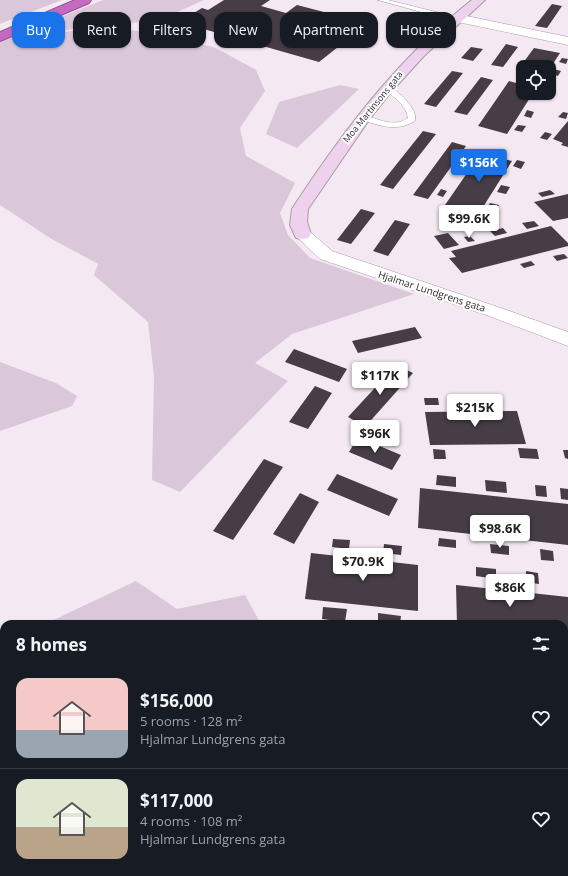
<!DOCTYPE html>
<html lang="en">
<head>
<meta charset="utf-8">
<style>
  body { margin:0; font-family:"Open Sans",sans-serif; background:#20242c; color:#f1f3f6; height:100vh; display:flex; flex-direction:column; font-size:15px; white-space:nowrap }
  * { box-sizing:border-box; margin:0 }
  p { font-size:13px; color:#9ea1a6 }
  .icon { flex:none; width:22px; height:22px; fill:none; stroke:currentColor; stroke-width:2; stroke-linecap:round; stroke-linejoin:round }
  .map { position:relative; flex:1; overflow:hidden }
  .side { position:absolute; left:0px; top:620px; width:568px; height:256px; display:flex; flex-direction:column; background:#171b24; border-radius:12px 12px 0 0; box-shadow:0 1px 3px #0004 }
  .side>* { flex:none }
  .banner { position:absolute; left:12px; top:12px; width:544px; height:36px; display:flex; gap:8px }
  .buttons { position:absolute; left:516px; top:60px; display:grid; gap:8px }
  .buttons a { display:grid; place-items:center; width:40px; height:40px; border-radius:8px; background:#171b24; box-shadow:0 1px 3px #0004; font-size:20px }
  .price { position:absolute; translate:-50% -34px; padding:0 9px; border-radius:4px; background:#fff; color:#222; font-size:13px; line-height:26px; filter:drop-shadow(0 1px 2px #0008) }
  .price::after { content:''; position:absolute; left:50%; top:24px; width:12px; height:9px; margin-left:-6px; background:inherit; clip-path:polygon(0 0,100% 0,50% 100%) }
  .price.selected { background:#1a73e8; color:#fff }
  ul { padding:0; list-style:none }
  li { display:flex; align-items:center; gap:12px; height:100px; padding:0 16px }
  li+li { border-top:1px solid #363941 }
  li span { display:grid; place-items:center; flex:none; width:112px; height:80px; border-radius:12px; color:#555 }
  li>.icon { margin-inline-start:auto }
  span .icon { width:48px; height:48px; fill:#fffc; stroke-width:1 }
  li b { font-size:17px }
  h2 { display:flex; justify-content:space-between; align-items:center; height:48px; padding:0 16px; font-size:17px }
  .tag { padding:0 14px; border-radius:12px; background:#171b24; box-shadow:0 1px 3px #0004; font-size:14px; line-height:36px }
  .tag.selected { background:#1a73e8; color:#fff }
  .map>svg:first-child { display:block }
  .green { fill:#dbc7da }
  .building { fill:#463d46 }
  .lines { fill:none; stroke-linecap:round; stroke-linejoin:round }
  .lane-casing { stroke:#a69ba5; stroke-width:1 }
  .street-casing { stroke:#a69ba5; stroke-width:1 }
  .secondary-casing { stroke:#a69ba5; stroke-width:2 }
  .highway-casing { stroke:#90538e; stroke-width:2 }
  .lane { fill:#fff; fill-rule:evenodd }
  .street { fill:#fff; fill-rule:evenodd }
  .secondary { fill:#eed2ed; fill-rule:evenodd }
  .highway { fill:#c569c2; fill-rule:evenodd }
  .labels { text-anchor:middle; stroke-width:4; stroke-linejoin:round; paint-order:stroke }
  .far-street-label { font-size:9px; fill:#2e2a2e; stroke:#fff }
  .street-label { font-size:10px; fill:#2e2a2e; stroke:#fff }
</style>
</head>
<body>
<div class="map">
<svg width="568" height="876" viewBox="0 0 568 876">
  <rect width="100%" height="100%" fill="#f4e9f3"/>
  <!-- green -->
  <path class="green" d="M 0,0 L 62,0 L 0,24 Z
    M 103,0 L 204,0 L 155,22 L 114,23 L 47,33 L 36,27 Z
    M 115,28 L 168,35 L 216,48 L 256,70 L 265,91 L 240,128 L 246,156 L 295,183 L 280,213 L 288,235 L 310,258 L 414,294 L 292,334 L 255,363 L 288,381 L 180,492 L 152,480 L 154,377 L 148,322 L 94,275 L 98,264 L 50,238 L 0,205 L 0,41 L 18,33 L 43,36 L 76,30 Z
    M 340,85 L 359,89 L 297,148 L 266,134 L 279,102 Z
    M 0,362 L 56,383 L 77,396 L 72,406 L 0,431 Z
    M 136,581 L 177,609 L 245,595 L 261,624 L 45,624 Z
    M 4,643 L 4,872 L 518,872 L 541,876 L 0,876 L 0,645 Z"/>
  <!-- building -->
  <path class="building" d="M 224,0 L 270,0 L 261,6 L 286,13 L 297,5 L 324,12 L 313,20 L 357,32 L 319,62 L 179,22 L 202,8 L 208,10 Z
    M 552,4 L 562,6 L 547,28 L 535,26 Z
    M 506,44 L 518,47 L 503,67 L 491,65 Z
    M 471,47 L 483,49 L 473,61 L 461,58 Z
    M 534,48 L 560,53 L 549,70 L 549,67 L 523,67 L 523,73 L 517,71 Z
    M 562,58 L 568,59 L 566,64 L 559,62 Z
    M 554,69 L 561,71 L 558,76 L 551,74 Z
    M 452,71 L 463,73 L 436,107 L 424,104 Z
    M 481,77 L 493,80 L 467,115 L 454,112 Z
    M 509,81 L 523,85 L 523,93 L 533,93 L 507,134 L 478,126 Z
    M 527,110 L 534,112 L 531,118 L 524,116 Z
    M 563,112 L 568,113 L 566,119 L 558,117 Z
    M 568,121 L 568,147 L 561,145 L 563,143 L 553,139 Z
    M 518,125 L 526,126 L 522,132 L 514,130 Z
    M 423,131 L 436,134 L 393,189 L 380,185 Z
    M 545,132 L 552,134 L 547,140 L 540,138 Z
    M 452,142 L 466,146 L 428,199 L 413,195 Z
    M 483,150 L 503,155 L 501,158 L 512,161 L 478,215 L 445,205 Z
    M 517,160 L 525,162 L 521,169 L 513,166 Z
    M 501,185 L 510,187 L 506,194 L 497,192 Z
    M 441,189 L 447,191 L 443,197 L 437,195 Z
    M 550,190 L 555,194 L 542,197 L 538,193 Z
    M 568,194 L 568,218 L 553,221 L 534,202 Z
    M 490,203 L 499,205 L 495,212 L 486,210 Z
    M 361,209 L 375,213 L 351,244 L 337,240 Z
    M 395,220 L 410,224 L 388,256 L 373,251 Z
    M 534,221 L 539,226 L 527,229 L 522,223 Z
    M 551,226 L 568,243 L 568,246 L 462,273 L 449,258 L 456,257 L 451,251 Z
    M 503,228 L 507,233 L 495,236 L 490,231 Z
    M 448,233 L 459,245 L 444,249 L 434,236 Z
    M 470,236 L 475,241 L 468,242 L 464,237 Z
    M 564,254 L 568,258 L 557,261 L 553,256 Z
    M 531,261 L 535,265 L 524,268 L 520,264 Z
    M 415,327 L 422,338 L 358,353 L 352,341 Z
    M 294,349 L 347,369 L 339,382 L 285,362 Z
    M 396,365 L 413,373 L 365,427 L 348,417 Z
    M 315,386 L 332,393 L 308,429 L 289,422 Z
    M 424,398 L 438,398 L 439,405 L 425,405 Z
    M 517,411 L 526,444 L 430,445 L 425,412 Z
    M 358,437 L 401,455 L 392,470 L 349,452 Z
    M 518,448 L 537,449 L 539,459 L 520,458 Z
    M 433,449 L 445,450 L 446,459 L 434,459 Z
    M 563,450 L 568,450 L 568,459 L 565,458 Z
    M 264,459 L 283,467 L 233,540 L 213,531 Z
    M 337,474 L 398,499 L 389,516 L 327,490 Z
    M 437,475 L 456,477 L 456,487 L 436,485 Z
    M 485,480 L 506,482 L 507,493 L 486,491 Z
    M 535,485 L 546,486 L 547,497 L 536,496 Z
    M 420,488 L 568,504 L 568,545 L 418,528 Z
    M 560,488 L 568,489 L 568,500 L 561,499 Z
    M 300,493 L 319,502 L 294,544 L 273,534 Z
    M 439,538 L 456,540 L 456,548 L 438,546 Z
    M 333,539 L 350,540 L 349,549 L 332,547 Z
    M 384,544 L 402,546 L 401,555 L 383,553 Z
    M 490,544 L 509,546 L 509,555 L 491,553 Z
    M 540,549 L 553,551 L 554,561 L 541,560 Z
    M 311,553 L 418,565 L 418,611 L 305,599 Z
    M 476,567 L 496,569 L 496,579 L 476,576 Z
    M 526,571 L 538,573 L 539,584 L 526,582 Z
    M 456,585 L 568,597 L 568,644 L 564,643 L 564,624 L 457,624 Z
    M 323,607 L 347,609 L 345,622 L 322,619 Z
    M 378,613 L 401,616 L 400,624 L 378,624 Z
    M 564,649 L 568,650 L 568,664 L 564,664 Z
    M 564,693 L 568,700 L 568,710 L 564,711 Z
    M 568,718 L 568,779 L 564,780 L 564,719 Z"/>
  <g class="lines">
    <defs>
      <path id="lane" d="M 378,0 L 388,0 L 460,18 L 457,20 L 432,15 Z
        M 387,86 C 398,90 418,108 415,121 C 397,132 379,126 360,119 L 360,115 L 363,115 C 379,119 393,128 408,118 C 406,104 393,97 383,88 Z"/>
      <path id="street" d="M 457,14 L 568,37 L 568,45 L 453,21 L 451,18 L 453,15 Z
        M 302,229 L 308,230 L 332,251 L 501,308 L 568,332 L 568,346 L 489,316 L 320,259 L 294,234 L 296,230 Z"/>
      <path id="secondary" d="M 472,0 L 485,0 L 424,56 L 392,91 L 369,120 L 308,209 L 307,222 L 311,234 L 308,238 L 302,239 L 296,238 L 290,225 L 292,209 C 344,130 397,59 472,0 Z"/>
      <path id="highway" d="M 75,0 L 91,0 L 89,3 L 0,41 L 0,32 Z"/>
    </defs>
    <!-- lane casing -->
    <use href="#lane" class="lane-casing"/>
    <!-- street casing -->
    <use href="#street" class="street-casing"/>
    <!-- secondary casing -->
    <use href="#secondary" class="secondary-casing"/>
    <!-- highway casing -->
    <use href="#highway" class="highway-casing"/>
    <!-- lane -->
    <use href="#lane" class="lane"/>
    <!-- street -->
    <use href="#street" class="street"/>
    <!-- secondary -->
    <use href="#secondary" class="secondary"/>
    <!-- highway -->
    <use href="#highway" class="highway"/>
  </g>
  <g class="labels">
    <!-- far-street labels -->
    <g class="far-street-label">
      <text transform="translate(373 107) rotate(-51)" y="3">Moa Martinsons gata</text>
    </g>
    <!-- street labels -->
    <g class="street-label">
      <text transform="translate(432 291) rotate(18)" y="4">Hjalmar Lundgrens gata</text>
    </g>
  </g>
</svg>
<div class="buttons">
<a><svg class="icon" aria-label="locate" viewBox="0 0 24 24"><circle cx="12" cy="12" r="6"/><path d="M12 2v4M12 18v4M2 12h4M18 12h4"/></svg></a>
</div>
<b class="price selected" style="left:479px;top:183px">$156K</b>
<b class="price" style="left:469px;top:239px">$99.6K</b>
<b class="price" style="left:380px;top:396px">$117K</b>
<b class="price" style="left:475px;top:428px">$215K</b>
<b class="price" style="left:375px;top:454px">$96K</b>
<b class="price" style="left:500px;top:549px">$98.6K</b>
<b class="price" style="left:363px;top:582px">$70.9K</b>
<b class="price" style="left:510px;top:608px">$86K</b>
<div class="banner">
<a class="tag selected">Buy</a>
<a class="tag">Rent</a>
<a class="tag">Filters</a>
<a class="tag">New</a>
<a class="tag">Apartment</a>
<a class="tag">House</a>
</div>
<section class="side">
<h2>8 homes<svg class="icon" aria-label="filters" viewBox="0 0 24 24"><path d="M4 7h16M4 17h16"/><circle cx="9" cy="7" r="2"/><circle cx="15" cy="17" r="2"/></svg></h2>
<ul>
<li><span style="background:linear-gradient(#f6c9c9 65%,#9aa5b1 0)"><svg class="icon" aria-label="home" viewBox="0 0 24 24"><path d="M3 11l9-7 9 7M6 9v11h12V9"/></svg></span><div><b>$156,000</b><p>5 rooms · 128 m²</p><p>Hjalmar Lundgrens gata</p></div><svg class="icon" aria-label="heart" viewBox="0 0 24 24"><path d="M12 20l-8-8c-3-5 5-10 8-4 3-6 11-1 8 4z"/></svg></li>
<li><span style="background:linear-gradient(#dfe7d0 60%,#b9a48a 0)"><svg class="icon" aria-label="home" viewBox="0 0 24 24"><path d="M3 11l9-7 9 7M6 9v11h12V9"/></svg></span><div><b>$117,000</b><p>4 rooms · 108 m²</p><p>Hjalmar Lundgrens gata</p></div><svg class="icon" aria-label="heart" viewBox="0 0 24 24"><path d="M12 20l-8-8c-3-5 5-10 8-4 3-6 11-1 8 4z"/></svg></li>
</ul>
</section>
</div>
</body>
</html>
